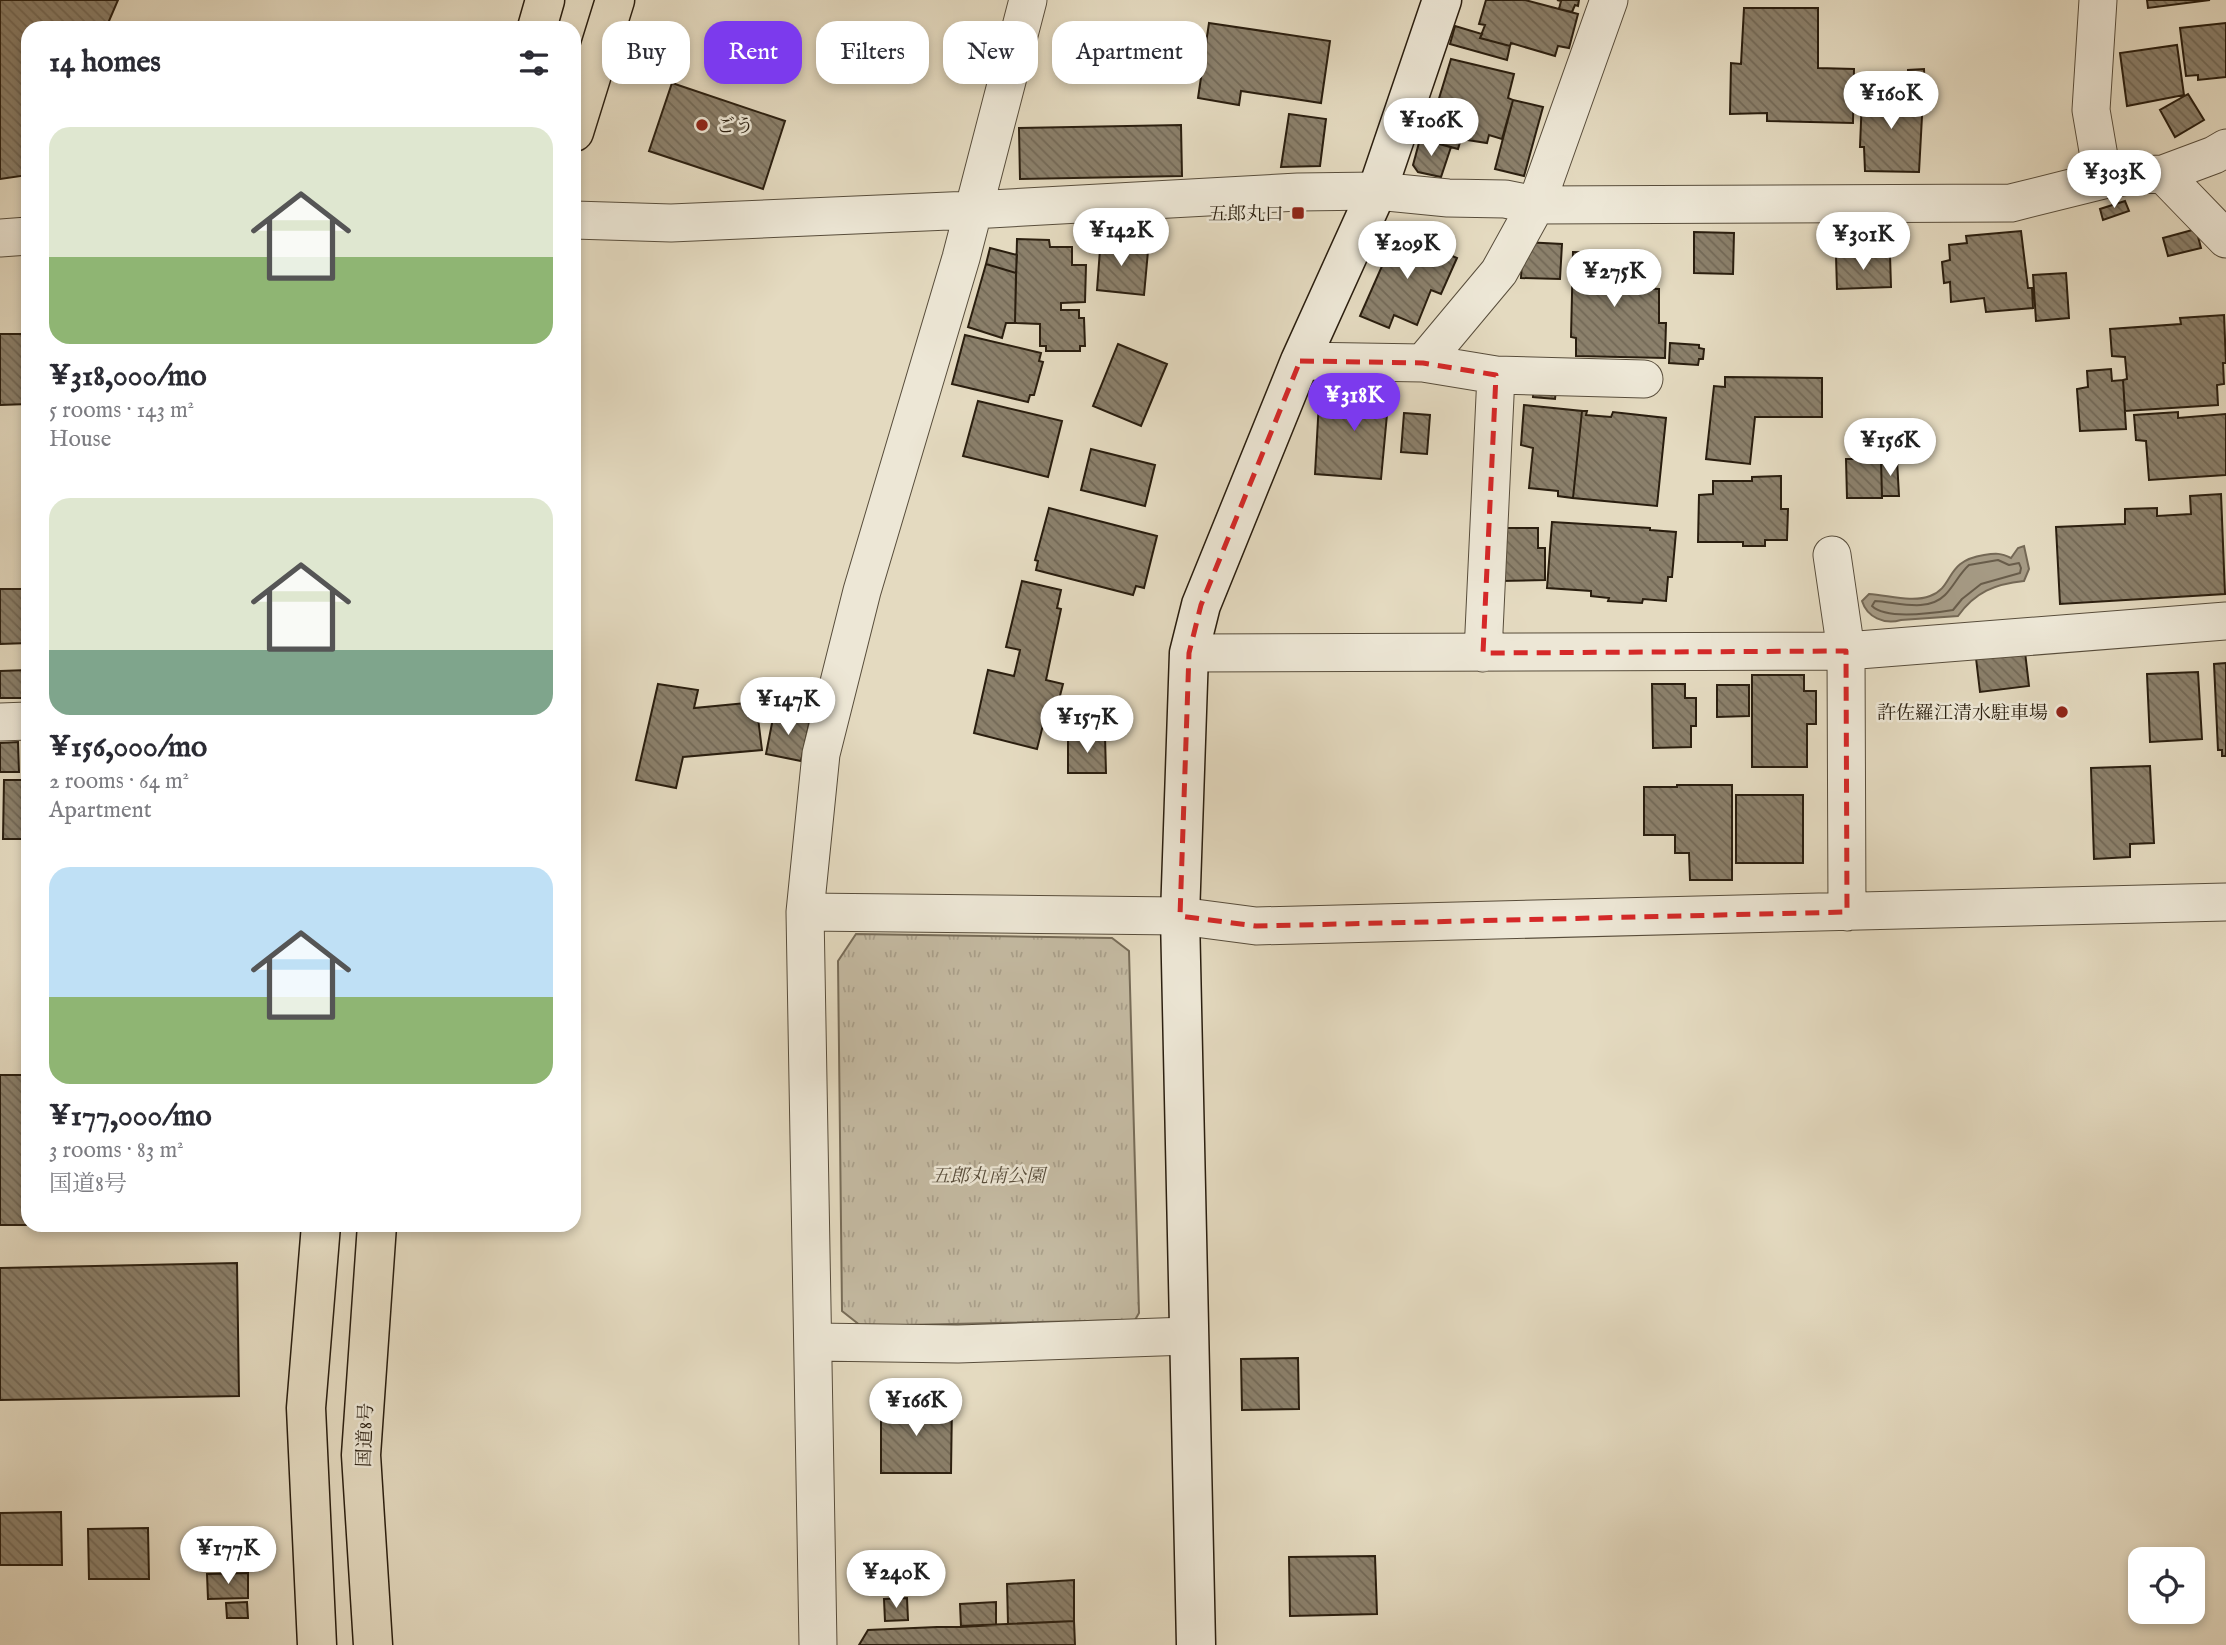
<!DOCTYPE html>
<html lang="en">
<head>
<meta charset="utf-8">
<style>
  body { margin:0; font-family:"IM FELL English","Noto Serif JP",serif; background:#f2f2f3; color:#2b2b33; height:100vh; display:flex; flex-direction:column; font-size:26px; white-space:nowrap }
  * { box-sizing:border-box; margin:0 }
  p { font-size:23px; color:#7c7c81 }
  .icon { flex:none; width:38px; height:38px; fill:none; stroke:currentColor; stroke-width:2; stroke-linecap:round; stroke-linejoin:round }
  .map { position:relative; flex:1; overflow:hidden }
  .drawer { position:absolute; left:21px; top:21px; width:560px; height:1211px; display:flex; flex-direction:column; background:#fff; border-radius:21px; box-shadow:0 4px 10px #0003 }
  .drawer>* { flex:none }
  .hud { position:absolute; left:602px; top:21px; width:665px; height:63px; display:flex; gap:14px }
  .tools { position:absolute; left:2128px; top:1547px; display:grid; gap:14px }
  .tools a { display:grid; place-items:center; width:77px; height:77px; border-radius:14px; background:#fff; box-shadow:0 4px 10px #0003; font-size:35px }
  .price { position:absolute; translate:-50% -60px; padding:0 16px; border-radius:24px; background:#fff; color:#222; font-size:23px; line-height:46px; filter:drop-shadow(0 2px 4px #0008) }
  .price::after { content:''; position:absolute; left:50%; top:42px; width:21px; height:16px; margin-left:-10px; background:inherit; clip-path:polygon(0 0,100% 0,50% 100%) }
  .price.current { background:#7c3aed; color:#fff }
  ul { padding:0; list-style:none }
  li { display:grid; align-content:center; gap:14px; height:371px; padding:0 28px }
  li span { display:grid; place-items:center; height:217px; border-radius:21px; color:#555 }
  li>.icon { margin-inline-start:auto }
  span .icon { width:126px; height:126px; fill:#fffc; stroke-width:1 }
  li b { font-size:30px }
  h2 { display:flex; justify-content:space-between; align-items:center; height:84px; padding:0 28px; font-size:30px }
  .tag { padding:0 24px; border-radius:21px; background:#fff; box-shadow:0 4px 10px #0003; font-size:24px; line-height:63px }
  .tag.current { background:#7c3aed; color:#fff }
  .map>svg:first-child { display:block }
  .grass { fill:url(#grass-tufts); stroke:#776c58; stroke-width:2 }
  .water { fill:#a59a84; stroke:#746855; stroke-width:2 }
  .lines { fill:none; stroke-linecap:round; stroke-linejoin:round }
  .shore { stroke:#685c4a; stroke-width:2 }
  .building { fill:url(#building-back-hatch); stroke:#2a1e0f; stroke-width:2 }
  .street-casing { stroke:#584d3b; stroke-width:39 }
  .secondary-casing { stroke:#2a1e0f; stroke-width:41 }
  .highway-casing { stroke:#2a1e0f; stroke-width:41 }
  .street { stroke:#ede7d6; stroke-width:37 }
  .secondary { stroke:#ede7d6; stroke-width:38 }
  .highway { stroke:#e4dac0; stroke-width:38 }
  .marked { fill:none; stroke:#d62828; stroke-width:5; stroke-dasharray:14 9; stroke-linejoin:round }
  .poi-dot { fill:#8f2418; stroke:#ede7d6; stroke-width:2.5 }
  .labels { text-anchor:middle; stroke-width:5; stroke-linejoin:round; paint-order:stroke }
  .poi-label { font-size:19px; fill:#2a1e0f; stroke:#ede7d6; text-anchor:end }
  .park-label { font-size:19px; font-style:italic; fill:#584d3b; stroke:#ede7d6 }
  .street-label { font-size:19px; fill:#2a1e0f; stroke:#ede7d6 }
</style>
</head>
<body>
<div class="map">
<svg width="2226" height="1645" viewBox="0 0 2226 1645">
  <defs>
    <pattern id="grass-tufts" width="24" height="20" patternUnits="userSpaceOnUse" patternTransform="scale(1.75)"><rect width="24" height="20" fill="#c4baa2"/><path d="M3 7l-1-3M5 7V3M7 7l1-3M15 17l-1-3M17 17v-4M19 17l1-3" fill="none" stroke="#a99f8a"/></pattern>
    <pattern id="building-back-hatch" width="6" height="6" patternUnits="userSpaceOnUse" patternTransform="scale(1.75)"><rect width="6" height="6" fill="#8b806b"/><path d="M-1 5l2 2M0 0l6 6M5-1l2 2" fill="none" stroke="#726856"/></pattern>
  </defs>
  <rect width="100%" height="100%" fill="#e4dac0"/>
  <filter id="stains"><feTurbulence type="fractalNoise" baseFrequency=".00286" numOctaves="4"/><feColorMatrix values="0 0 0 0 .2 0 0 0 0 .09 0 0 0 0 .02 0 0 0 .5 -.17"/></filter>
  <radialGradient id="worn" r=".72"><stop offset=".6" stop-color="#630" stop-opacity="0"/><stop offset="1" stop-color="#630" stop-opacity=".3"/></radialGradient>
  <!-- grass -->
  <path class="grass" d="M 856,934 L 1112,938 L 1129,951 L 1139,1313 L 1135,1320 L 861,1326 L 842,1311 L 838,961 Z"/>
  <!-- water -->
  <path class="water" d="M 2024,546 L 2029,569 L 2024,581 C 1995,584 1975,592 1958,616 L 1901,620 C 1884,625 1867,617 1862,601 L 1869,594 C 1888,595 1912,603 1930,596 C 1955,587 1944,561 1984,555 C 1996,553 2001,553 2011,558 L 2018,548 Z"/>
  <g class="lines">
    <!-- shore -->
    <path class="shore" d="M 1998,560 L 2009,565 L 2019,563 L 2021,568 L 2020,573 L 1981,584 L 1962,599 L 1953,610 C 1934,613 1886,620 1872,606 L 1875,601 C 1897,602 1927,613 1945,595 C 1954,586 1959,574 1969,565 Z"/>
  </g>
  <!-- building -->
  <path class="building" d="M 0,0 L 118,0 L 106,28 L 28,28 L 28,175 L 0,179 Z
    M 1486,0 L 1525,0 L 1578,14 L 1569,48 L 1558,46 L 1555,56 L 1511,43 L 1510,46 L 1480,38 L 1485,25 L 1479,24 Z
    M 1557,0 L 1579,0 L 1578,6 L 1575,5 L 1572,12 L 1559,9 L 1561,1 Z
    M 2147,0 L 2210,0 L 2148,8 Z
    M 1744,8 L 1818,8 L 1818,68 L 1854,69 L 1853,123 L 1767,121 L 1767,113 L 1730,114 L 1731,63 L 1741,64 Z
    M 1209,23 L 1330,41 L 1321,103 L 1241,91 L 1239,105 L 1198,98 Z
    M 2226,23 L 2226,77 L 2198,80 L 2198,75 L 2186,76 L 2180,28 Z
    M 1455,26 L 1482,34 L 1480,38 L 1510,46 L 1507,60 L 1450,44 Z
    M 2177,45 L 2184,95 L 2127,106 L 2120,53 Z
    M 1451,59 L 1514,74 L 1508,98 L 1513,100 L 1502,139 L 1489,135 L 1487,143 L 1461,139 L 1458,149 L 1420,139 L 1423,123 L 1428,124 L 1434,104 L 1437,105 Z
    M 1924,69 L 1925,94 L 1908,94 L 1908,70 Z
    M 672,83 L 785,121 L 763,189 L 649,151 Z
    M 1868,88 L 1893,89 L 1893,95 L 1923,98 L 1919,172 L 1865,171 L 1864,147 L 1860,147 L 1862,97 L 1867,97 Z
    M 2188,94 L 2204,120 L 2175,137 L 2160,110 Z
    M 1513,100 L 1543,107 L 1524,176 L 1495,169 Z
    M 1289,114 L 1326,119 L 1320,166 L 1281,167 Z
    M 1181,125 L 1182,176 L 1020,179 L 1019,128 Z
    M 1420,139 L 1451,147 L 1441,177 L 1418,172 L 1413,165 Z
    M 2125,201 L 2129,211 L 2103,220 L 2100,209 Z
    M 2196,229 L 2201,248 L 2168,256 L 2163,238 Z
    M 2021,231 L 2028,288 L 2032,288 L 2033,308 L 1986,312 L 1984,298 L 1951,302 L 1950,282 L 1944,283 L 1942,262 L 1950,260 L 1949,245 L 1967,243 L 1966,236 Z
    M 1397,232 L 1457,258 L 1441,294 L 1431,290 L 1417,325 L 1394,315 L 1389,328 L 1360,316 Z
    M 1694,232 L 1734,233 L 1733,274 L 1694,273 Z
    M 1119,235 L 1117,248 L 1148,251 L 1144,295 L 1097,290 L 1101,236 Z
    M 1017,239 L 1049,240 L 1050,247 L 1072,247 L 1072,265 L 1086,265 L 1085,302 L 1061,303 L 1061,310 L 1079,310 L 1079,318 L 1084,318 L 1085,346 L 1080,346 L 1080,351 L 1046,351 L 1046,346 L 1040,346 L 1040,324 L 1015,323 Z
    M 1523,242 L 1562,244 L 1560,279 L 1521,278 Z
    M 990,248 L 1017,255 L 1016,273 L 986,264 Z
    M 1573,252 L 1635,254 L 1635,259 L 1640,259 L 1639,288 L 1659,289 L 1659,323 L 1666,323 L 1665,358 L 1576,356 L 1576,338 L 1571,337 Z
    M 1890,255 L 1891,287 L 1837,289 L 1836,256 Z
    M 986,264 L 1016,273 L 1015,323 L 1006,323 L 1002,338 L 968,327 Z
    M 2066,273 L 2069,318 L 2036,321 L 2033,275 Z
    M 2224,315 L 2226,363 L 2223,363 L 2224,384 L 2217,385 L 2218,405 L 2125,411 L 2123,380 L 2127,379 L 2125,357 L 2112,356 L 2110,329 L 2181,324 L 2180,318 Z
    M 0,334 L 25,334 L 26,345 L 28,344 L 28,404 L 0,405 Z
    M 965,335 L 1041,353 L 1039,361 L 1043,362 L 1034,395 L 1030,395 L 1028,402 L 952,384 Z
    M 1670,343 L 1699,345 L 1699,348 L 1704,349 L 1703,359 L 1699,359 L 1698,365 L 1669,363 Z
    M 1118,344 L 1167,364 L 1141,426 L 1093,406 Z
    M 2111,369 L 2112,381 L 2123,380 L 2126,429 L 2080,431 L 2077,389 L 2088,387 L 2087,371 Z
    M 1725,377 L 1822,378 L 1822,417 L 1755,417 L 1750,464 L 1706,459 L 1714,386 L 1725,387 Z
    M 1355,379 L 1390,382 L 1381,479 L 1315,474 L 1319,401 L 1353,403 Z
    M 1534,380 L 1557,382 L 1555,399 L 1533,397 Z
    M 978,401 L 1062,421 L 1048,477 L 963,456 Z
    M 1524,405 L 1582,411 L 1573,498 L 1558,496 L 1558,491 L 1529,488 L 1533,448 L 1521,445 Z
    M 1582,411 L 1587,411 L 1586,415 L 1611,417 L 1613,412 L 1666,418 L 1657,506 L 1573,498 Z
    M 2178,412 L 2178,418 L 2226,414 L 2226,475 L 2149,480 L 2146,441 L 2136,440 L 2134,415 Z
    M 1404,413 L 1430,415 L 1427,454 L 1401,452 Z
    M 1091,449 L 1155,465 L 1145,506 L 1081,490 Z
    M 1846,459 L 1881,459 L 1882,498 L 1847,498 Z
    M 1881,460 L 1897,460 L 1899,496 L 1882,496 Z
    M 1781,476 L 1781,509 L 1788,509 L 1787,540 L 1765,540 L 1765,546 L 1743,546 L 1743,542 L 1698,542 L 1699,495 L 1713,494 L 1713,481 L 1752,481 L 1752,477 Z
    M 2221,494 L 2225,594 L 2060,604 L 2056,527 L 2125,524 L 2125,509 L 2157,508 L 2157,516 L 2191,514 L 2190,496 Z
    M 1049,508 L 1157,536 L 1144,588 L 1136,586 L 1133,595 L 1036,570 L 1038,561 L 1035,560 Z
    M 1552,522 L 1650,528 L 1650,530 L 1676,532 L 1672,577 L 1668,577 L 1666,601 L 1643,599 L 1642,603 L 1608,601 L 1609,598 L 1591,596 L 1591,591 L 1547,588 Z
    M 1500,528 L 1538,528 L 1538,548 L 1545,548 L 1545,580 L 1500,581 Z
    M 1022,581 L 1061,590 L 1057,608 L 1061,609 L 1046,680 L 1063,684 L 1052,727 L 1043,725 L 1037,749 L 974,733 L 988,670 L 1014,676 L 1020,650 L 1006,647 Z
    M 0,589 L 28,589 L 28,643 L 0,644 Z
    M 2025,652 L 2029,686 L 1980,692 L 1976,658 Z
    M 2226,663 L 2226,756 L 2222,756 L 2222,750 L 2218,750 L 2214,664 Z
    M 28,670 L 28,698 L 0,698 L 0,671 Z
    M 2198,672 L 2202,739 L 2150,742 L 2147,674 Z
    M 1752,675 L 1804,675 L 1804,691 L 1816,691 L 1816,724 L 1807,724 L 1807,767 L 1752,767 Z
    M 658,684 L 698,690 L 694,708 L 756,702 L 762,750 L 683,757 L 676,788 L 636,780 Z
    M 1652,684 L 1685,684 L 1685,698 L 1696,698 L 1696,726 L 1691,726 L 1691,747 L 1653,748 Z
    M 1717,685 L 1749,685 L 1749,716 L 1717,717 Z
    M 774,713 L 810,720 L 801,761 L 766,754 Z
    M 1068,736 L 1105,736 L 1106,773 L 1068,773 Z
    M 18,742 L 19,772 L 0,772 L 0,743 Z
    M 2150,766 L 2154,843 L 2130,844 L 2130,857 L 2094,859 L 2091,768 Z
    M 4,780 L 23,780 L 22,839 L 3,839 Z
    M 1677,785 L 1732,785 L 1732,880 L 1690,880 L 1689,853 L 1675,853 L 1675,835 L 1644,835 L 1644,787 L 1677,787 Z
    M 1736,795 L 1803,795 L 1803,863 L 1736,863 Z
    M 0,1075 L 28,1075 L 28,1225 L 0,1225 Z
    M 237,1263 L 239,1396 L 0,1400 L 0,1268 Z
    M 1298,1358 L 1299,1409 L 1242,1410 L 1241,1359 Z
    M 881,1403 L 952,1403 L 951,1473 L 881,1473 Z
    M 61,1512 L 62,1565 L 0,1565 L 0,1513 Z
    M 148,1528 L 149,1579 L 89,1579 L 88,1529 Z
    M 1375,1556 L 1377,1614 L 1290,1616 L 1289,1557 Z
    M 248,1573 L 248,1598 L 208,1599 L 207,1574 Z
    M 1074,1580 L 1074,1621 L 1008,1624 L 1007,1584 Z
    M 907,1598 L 908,1620 L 885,1621 L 884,1599 Z
    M 247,1602 L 248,1618 L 227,1618 L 226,1603 Z
    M 996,1602 L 996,1625 L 961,1627 L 960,1604 Z
    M 1074,1621 L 1075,1645 L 859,1645 L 868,1630 Z"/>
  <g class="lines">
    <defs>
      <path id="street" d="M 2098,0 L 2091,110 L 2103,180
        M 2163,174 L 2226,239
        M 574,220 L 671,223 L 972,210 L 1298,192 L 1377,191 L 1448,198 L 1505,199 L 1536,205 L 2011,203 L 2103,180 L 2135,175 L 2163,174 L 2214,155 L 2226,148
        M 0,238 L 28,236
        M 1300,361 L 1423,363 L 1496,375 L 1483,653
        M 1423,363 L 1499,272 L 1536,205 L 1609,0
        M 1496,375 L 1644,379
        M 1832,555 L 1846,651 L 1847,912
        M 1189,653 L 1846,651 L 2226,621
        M 0,722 L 28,721
        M 805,912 L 1180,916 L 1256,926 L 2226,902
        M 814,1342 L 958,1344 L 1188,1336
        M 818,1645 L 805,912 L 821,754 L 862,591 L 961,258 L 1028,0"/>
      <path id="secondary" d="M 1196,1645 L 1180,916 L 1189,653 L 1201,605 L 1300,361 L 1377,191 L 1442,0"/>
      <path id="highway" d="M 537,28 L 545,0
        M 574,132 L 615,0
        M 317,1645 L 306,1408 L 321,1225
        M 373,1645 L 361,1455 L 377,1225"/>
    </defs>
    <!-- street casing -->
    <use href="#street" class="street-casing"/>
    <!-- secondary casing -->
    <use href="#secondary" class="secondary-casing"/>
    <!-- highway casing -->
    <use href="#highway" class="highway-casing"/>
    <!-- street -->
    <use href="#street" class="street"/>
    <!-- secondary -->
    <use href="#secondary" class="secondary"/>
    <!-- highway -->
    <use href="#highway" class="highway"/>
  </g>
  <!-- marked area -->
  <path class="marked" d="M 1300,361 L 1423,363 L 1496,375 L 1483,653 L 1846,651 L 1847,912 L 1256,926 L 1180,916 L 1189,653 L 1201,605 Z"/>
  <!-- markers -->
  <g class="poi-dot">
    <circle cx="702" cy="125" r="7"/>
    <rect x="1291" y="206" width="14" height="14" rx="3.5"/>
    <circle cx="2062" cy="712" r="7"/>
  </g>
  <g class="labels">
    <!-- poi labels -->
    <g class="poi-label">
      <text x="716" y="132" text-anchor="start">ごう</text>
      <text x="1284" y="220">五郎丸口</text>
      <text x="2048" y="719">許佐羅江清水駐車場</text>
    </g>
    <!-- park labels -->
    <g class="park-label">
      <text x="988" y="1182">五郎丸南公園</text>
    </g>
    <!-- street labels -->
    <g class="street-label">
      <text transform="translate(364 1435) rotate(-88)" y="7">国道8号</text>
    </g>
  </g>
  <rect width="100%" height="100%" filter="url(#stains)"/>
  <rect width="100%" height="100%" fill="url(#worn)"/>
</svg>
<div class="tools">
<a><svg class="icon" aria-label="locate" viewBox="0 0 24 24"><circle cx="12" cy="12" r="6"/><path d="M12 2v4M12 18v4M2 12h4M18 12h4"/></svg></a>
</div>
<b class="price" style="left:1891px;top:131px">¥160K</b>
<b class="price" style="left:1431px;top:158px">¥106K</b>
<b class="price" style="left:2114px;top:210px">¥303K</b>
<b class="price" style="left:1121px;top:268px">¥142K</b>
<b class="price" style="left:1863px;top:272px">¥301K</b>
<b class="price" style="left:1407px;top:281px">¥209K</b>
<b class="price" style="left:1614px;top:309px">¥275K</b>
<b class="price current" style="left:1354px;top:433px">¥318K</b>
<b class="price" style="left:1890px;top:478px">¥156K</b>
<b class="price" style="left:788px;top:737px">¥147K</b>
<b class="price" style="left:1087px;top:755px">¥157K</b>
<b class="price" style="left:916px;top:1438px">¥166K</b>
<b class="price" style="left:228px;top:1586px">¥177K</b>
<b class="price" style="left:896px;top:1610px">¥240K</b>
<div class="hud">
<a class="tag">Buy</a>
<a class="tag current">Rent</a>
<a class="tag">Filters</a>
<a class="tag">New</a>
<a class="tag">Apartment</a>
</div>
<section class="drawer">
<h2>14 homes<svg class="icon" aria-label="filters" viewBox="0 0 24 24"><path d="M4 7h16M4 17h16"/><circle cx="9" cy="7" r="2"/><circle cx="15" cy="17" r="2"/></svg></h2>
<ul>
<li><span style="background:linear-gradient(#dfe7d0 60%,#8fb573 0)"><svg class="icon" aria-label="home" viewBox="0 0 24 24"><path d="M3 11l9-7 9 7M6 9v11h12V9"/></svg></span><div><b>¥318,000/mo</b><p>5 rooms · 143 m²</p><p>House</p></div></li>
<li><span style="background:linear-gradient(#dfe7d0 70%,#7fa58c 0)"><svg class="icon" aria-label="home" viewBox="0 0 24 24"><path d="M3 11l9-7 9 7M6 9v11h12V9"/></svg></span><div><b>¥156,000/mo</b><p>2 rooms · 64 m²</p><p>Apartment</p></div></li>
<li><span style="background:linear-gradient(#bfe0f5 60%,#8fb573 0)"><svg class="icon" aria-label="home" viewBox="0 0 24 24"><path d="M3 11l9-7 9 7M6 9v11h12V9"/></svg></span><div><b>¥177,000/mo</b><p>3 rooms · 83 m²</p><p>国道8号</p></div></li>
</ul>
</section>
</div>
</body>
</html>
